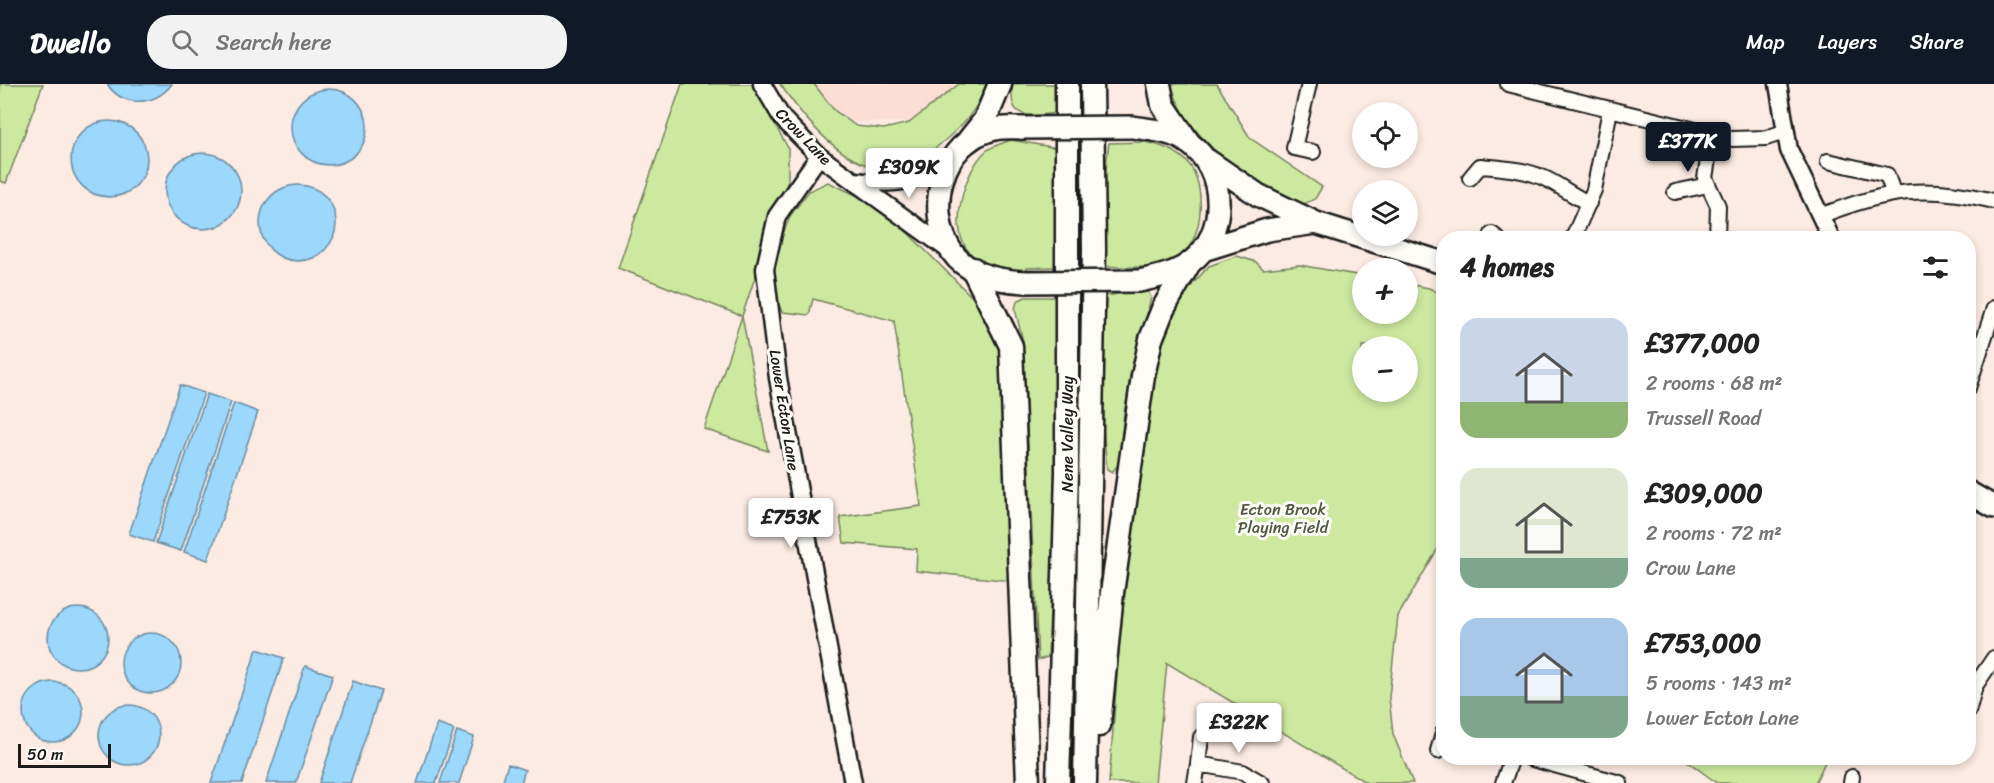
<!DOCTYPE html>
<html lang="en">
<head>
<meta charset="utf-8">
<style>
  body { margin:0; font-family:Sriracha,sans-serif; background:#f2f2f2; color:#222; height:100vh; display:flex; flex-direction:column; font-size:22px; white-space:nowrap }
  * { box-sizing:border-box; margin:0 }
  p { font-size:20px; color:#767676 }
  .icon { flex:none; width:33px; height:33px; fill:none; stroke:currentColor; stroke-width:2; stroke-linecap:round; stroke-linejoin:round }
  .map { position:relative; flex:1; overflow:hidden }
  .sheet { position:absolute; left:1436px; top:147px; width:540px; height:534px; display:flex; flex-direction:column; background:#fff; border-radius:24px; box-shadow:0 3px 9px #0003 }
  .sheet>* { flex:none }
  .tools { position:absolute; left:1352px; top:18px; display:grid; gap:12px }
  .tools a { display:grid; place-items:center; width:66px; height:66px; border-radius:50%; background:#fff; box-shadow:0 3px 9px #0003; font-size:30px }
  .scale { position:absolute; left:18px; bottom:15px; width:93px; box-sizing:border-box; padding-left:6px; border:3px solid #1c1c1c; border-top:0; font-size:16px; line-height:21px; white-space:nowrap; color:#1c1c1c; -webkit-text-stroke:4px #fdfcf7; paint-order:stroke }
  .price { position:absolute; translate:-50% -51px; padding:0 14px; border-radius:6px; background:#fff; color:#222; font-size:20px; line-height:39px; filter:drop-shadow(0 2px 3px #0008) }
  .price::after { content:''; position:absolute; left:50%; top:36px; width:18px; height:14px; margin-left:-9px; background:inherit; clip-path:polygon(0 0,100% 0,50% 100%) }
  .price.current { background:#111827; color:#fff }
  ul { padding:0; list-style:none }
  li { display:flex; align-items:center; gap:18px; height:150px; padding:0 24px }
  li span { display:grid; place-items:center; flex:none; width:168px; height:120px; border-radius:18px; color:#555 }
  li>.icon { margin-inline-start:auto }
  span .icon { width:72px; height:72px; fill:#fffc; stroke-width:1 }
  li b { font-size:26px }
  h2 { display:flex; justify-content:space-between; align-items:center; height:72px; padding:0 24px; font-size:26px }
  header { display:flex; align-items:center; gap:36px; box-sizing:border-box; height:84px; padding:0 30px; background:#111827; color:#fff }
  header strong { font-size:28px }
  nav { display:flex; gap:33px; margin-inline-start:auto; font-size:21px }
  .search { width:420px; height:54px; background:#f2f2f2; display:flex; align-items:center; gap:15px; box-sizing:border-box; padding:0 21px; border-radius:24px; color:#767676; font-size:22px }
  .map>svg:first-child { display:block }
  .built { fill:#fcdfd4 }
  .green { fill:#cde9a0; stroke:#74825e; stroke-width:1.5; fill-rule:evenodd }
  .water { fill:#9cd7fc; stroke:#698ca2; stroke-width:1.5 }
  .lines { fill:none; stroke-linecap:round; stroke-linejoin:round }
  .minor-casing { stroke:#1c1c1c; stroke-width:18 }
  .tertiary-casing { stroke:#1c1c1c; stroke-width:21 }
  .primary-casing { stroke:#1c1c1c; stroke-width:26 }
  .trunk-casing { stroke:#1c1c1c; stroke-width:27 }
  .minor { stroke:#fdfcf7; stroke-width:14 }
  .tertiary { stroke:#fdfcf7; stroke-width:16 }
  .primary { stroke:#fdfcf7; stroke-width:21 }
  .trunk { stroke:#fdfcf7; stroke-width:22 }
  .primary-bridge-casing { stroke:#1c1c1c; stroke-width:26; stroke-linecap:butt }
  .primary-bridge { stroke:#fdfcf7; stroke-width:21 }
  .labels { text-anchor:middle; stroke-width:6; stroke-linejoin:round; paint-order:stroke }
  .street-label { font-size:16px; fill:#1c1c1c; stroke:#fdfcf7 }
  .park-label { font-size:16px; fill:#515a44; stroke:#fdfcf7 }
</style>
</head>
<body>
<header>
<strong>Dwello</strong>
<div class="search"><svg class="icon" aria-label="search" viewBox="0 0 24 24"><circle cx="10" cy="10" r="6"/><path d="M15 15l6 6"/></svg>Search here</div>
<nav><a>Map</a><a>Layers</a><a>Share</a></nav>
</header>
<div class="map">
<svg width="1994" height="699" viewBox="0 0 1994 699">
  <rect width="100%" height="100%" fill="#fcebe2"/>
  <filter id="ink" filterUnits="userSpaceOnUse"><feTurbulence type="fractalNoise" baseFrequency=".0167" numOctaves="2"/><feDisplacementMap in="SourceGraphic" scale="12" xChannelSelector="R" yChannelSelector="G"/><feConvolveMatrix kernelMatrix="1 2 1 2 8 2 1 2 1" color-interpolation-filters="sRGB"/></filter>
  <g filter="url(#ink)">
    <!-- built -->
    <path class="built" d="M 795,0 L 958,0 L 910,38 L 835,38 Z"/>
    <!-- green -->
    <path class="green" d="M 0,0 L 43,0 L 6,99 L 0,97 Z
      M 682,0 L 752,0 L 788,64 L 788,96 L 742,232 L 768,367 L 704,345 L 742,232 L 618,184 Z
      M 780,0 L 814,0 L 834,26 L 856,42 L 884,45 L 909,39 L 959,0 L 986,0 C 979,25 962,42 943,58 C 929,70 904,86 885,85 C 842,82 802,32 780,0 Z
      M 1013,0 L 1057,0 L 1059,29 C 1032,31 1006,39 1013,0 Z
      M 1171,0 L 1217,0 L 1250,54 L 1322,103 L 1315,115 L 1304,120 C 1250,98 1188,59 1171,0 Z
      M 1011,56 L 1057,64 L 1057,183 L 1027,184 L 1020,192 C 1002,186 984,183 970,169 C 947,146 964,87 986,67 C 992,62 1003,59 1011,56 Z
      M 1145,58 C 1163,62 1177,66 1189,80 C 1206,101 1204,153 1182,170 C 1159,188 1128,183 1101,182 L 1101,117 L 1109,59 Z
      M 828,98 L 858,112 L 902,143 L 986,227 L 1003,260 L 1012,497 L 916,487 L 917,465 L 844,459 L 840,433 L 921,422 L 894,237 L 813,215 L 809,231 L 782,228 L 772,204 L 775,171 L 790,132 L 809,107 Z
      M 1237,172 L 1256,178 L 1263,185 L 1299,181 L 1362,192 L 1362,230 L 1407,230 L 1407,200 L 1429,204 L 1443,211 L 1443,456 L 1398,532 L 1389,613 L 1393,650 L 1413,699 L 1367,699 L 1167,579 L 1155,699 L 1109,699 L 1120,551 L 1141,354 L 1157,264 L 1170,231 L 1190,203 L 1209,182 ZM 1362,262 L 1407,262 L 1407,308 L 1362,308 Z
      M 1147,206 L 1151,213 L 1124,328 L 1119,380 L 1112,388 L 1107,385 L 1103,343 L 1105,212 Z
      M 1025,213 L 1058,213 L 1053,460 L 1048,573 L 1038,576 L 1023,257 L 1015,225 L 1017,217 Z
      M 1683,674 L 1827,674 L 1815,699 L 1717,699 Z"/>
    <!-- water -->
    <path class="water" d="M 107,0 L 172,0 C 155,22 123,24 107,0 Z
      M291 43a38 38 0 1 1 76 0a38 38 0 1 1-76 0Z
      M71 75a38 38 0 1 1 76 0a38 38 0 1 1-76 0Z
      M165 107a38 38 0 1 1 76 0a38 38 0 1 1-76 0Z
      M260 139a38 38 0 1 1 76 0a38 38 0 1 1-76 0Z
      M 180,301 L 204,309 L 153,458 L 129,450 Z
      M 207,310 L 231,318 L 181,467 L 156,459 Z
      M 234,319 L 258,328 L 208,476 L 184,468 Z
      M48 554a30 30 0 1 1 60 0a30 30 0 1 1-60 0Z
      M121 579a30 30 0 1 1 60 0a30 30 0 1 1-60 0Z
      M 257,565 L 284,574 L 242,699 L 211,699 Z
      M 305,582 L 333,591 L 296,699 L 266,699 Z
      M 353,597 L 381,607 L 350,699 L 319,699 Z
      M23 628a30 30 0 1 1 60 0a30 30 0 1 1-60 0Z
      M99 651a30 30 0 1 1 60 0a30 30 0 1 1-60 0Z
      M 437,640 L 454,646 L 436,699 L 417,699 Z
      M 457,647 L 474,653 L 459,699 L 440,699 Z
      M 508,680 L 525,686 L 521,699 L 502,699 Z"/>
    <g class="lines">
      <defs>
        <path id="minor" d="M 1309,0 L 1294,64 L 1313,68
          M 1508,0 L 1732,55 L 1766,54 L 1784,48
          M 1712,51 L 1705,94 L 1718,122 L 1717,154
          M 1828,77 L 1887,91 L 1893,108
          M 1470,94 L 1480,82 C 1502,84 1524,85 1544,94 C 1560,101 1572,112 1589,119
          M 1675,108 L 1708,101
          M 1820,132 C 1887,106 1924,100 1994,117
          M 1492,150 L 1497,154
          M 1573,154 L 1594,106 L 1610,26
          M 1968,304 L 1994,224
          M 1968,628 L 1975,602 L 1994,574
          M 1201,653 L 1198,680 L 1243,688 L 1262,699
          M 1438,667 L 1443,649
          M 1529,674 L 1620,699
          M 1195,699 L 1198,680
          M 1503,699 L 1512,674
          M 1851,699 L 1852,693"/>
        <path id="tertiary" d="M 762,0 L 782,34 L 819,72 L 953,169
          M 1778,0 L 1789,66 L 1831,154
          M 819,72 L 777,132 L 765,185 L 778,294 L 853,699
          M 855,97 C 903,102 911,97 952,74"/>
        <path id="primary" d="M 1132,43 C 1151,46 1173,47 1189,59 C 1227,87 1228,149 1191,178 C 1176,190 1157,193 1139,197
          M 1022,44 C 1013,44 1003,43 995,45 C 941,56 924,125 952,168 C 968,191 1001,197 1026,198
          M 1207,76 L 1258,111 L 1316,139 L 1443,179
          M 1203,166 L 1267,146 L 1316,139
          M 1968,408 L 1994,423"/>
        <path id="trunk" d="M 1159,0 L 1163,21 L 1188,58
          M 969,56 L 985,36 L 1000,0
          M 973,185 L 1011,262 L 1028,699
          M 1099,641 L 1112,509 L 1143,292 L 1151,255 L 1163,225 L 1188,181
          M 1058,699 L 1067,388 L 1067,0
          M 1085,699 L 1094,166 L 1092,0"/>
      </defs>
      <!-- minor casing -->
      <use href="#minor" class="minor-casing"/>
      <!-- tertiary casing -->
      <use href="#tertiary" class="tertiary-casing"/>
      <!-- primary casing -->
      <use href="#primary" class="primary-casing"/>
      <!-- trunk casing -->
      <use href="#trunk" class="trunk-casing"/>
      <!-- minor -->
      <use href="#minor" class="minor"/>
      <!-- tertiary -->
      <use href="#tertiary" class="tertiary"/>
      <!-- primary -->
      <use href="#primary" class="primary"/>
      <!-- trunk -->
      <use href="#trunk" class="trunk"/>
      <defs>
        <path id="primary-bridge" d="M 1022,44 L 1132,43
          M 1026,198 L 1139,197"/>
      </defs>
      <!-- primary-bridge casing -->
      <use href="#primary-bridge" class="primary-bridge-casing"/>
      <!-- primary-bridge -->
      <use href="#primary-bridge" class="primary-bridge"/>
    </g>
  </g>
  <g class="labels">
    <!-- street labels -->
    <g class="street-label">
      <text transform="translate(804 52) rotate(46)" y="6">Crow Lane</text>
      <text transform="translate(785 326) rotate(81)" y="6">Lower Ecton Lane</text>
      <text transform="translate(1067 350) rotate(-90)" y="6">Nene Valley Way</text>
    </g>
    <!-- park labels -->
    <g class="park-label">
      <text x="1283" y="431">Ecton Brook<tspan x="1283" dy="18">Playing Field</tspan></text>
    </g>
  </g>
</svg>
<div class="tools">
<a><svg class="icon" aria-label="locate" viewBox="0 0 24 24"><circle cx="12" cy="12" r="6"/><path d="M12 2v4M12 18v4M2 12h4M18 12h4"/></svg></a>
<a><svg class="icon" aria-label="layers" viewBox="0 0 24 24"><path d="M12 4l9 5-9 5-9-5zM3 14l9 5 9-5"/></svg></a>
<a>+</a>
<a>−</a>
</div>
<div class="scale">50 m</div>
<b class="price current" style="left:1688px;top:89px">£377K</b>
<b class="price" style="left:909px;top:115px">£309K</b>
<b class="price" style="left:791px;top:465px">£753K</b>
<b class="price" style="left:1239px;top:670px">£322K</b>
<section class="sheet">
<h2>4 homes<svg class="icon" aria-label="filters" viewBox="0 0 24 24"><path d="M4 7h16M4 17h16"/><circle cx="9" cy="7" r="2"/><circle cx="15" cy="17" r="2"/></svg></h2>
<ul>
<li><span style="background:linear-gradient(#c9d6e8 70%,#8fb573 0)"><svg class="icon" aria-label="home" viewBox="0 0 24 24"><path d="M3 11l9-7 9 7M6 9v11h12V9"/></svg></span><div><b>£377,000</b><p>2 rooms · 68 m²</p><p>Trussell Road</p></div></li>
<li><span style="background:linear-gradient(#dfe7d0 75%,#7fa58c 0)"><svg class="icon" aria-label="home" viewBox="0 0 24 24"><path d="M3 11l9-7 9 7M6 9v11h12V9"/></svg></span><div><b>£309,000</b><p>2 rooms · 72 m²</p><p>Crow Lane</p></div></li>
<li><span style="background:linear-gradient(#a9c7e8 65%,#7fa58c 0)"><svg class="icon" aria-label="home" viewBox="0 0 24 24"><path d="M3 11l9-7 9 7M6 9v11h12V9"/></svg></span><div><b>£753,000</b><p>5 rooms · 143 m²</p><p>Lower Ecton Lane</p></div></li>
</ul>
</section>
</div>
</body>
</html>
